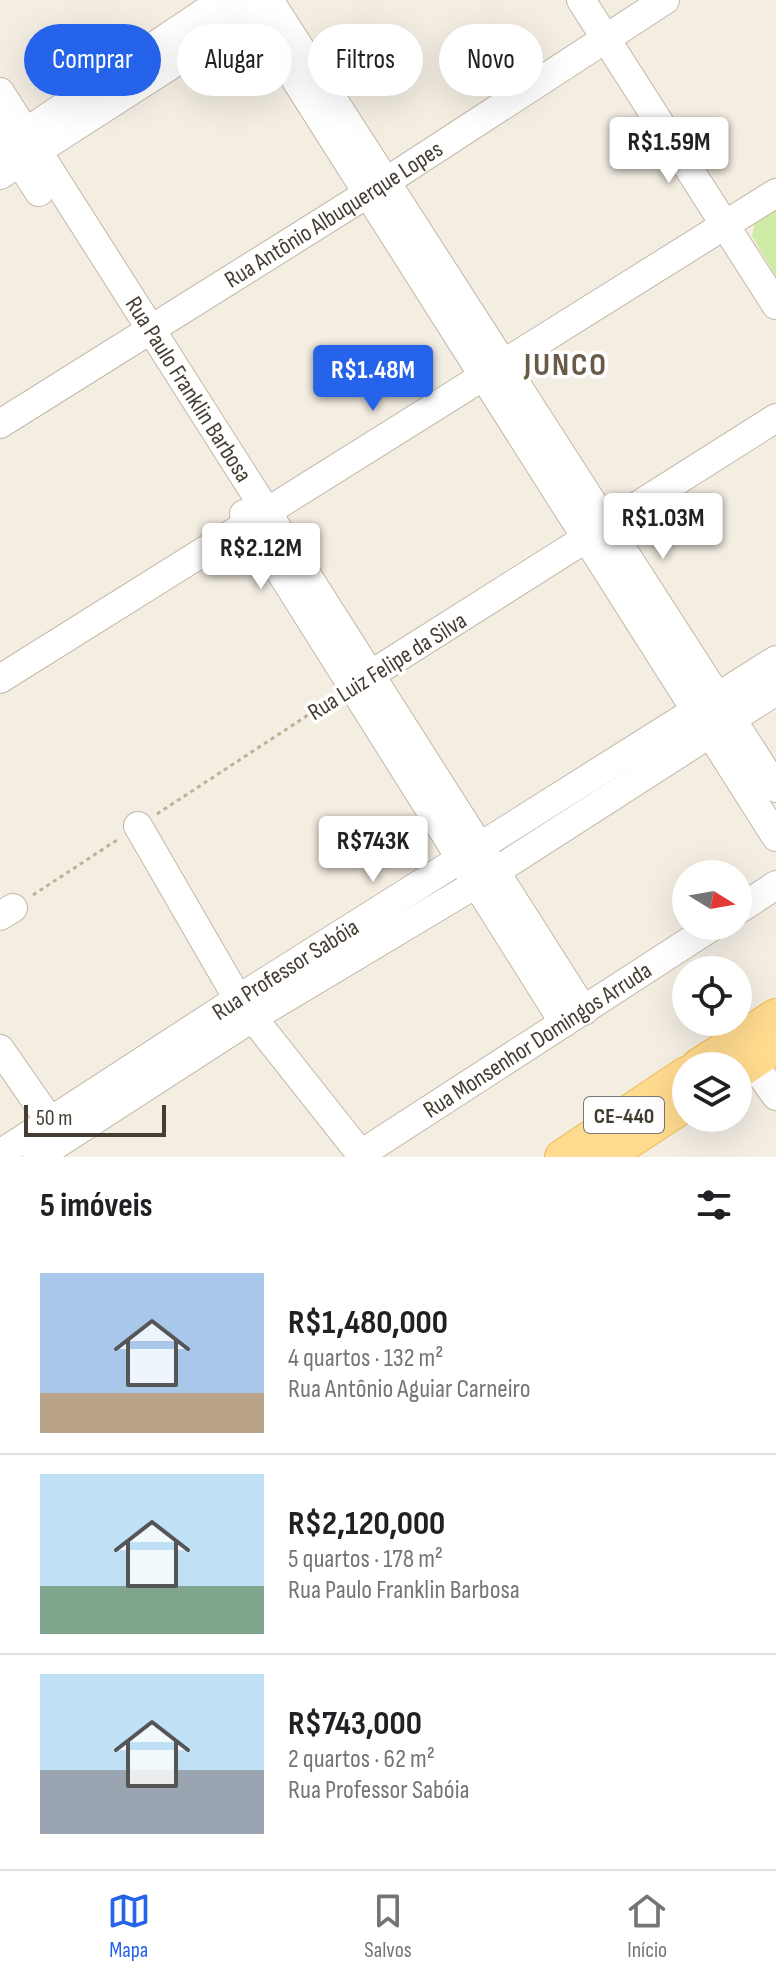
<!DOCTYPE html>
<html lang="pt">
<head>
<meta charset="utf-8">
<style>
  body { margin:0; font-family:"Sofia Sans Condensed",sans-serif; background:#f6f6f6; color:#202124; height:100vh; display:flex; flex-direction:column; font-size:30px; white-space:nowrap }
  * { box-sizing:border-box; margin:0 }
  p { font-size:26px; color:#757577 }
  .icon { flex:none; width:44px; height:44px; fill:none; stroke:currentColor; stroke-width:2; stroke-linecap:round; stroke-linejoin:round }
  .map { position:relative; height:1157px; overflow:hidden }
  .details { display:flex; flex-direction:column; background:#fff; flex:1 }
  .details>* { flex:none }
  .hud { position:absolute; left:24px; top:24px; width:728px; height:72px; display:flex; gap:16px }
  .needle { width:52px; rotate:101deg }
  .fabs { position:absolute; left:672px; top:860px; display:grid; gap:16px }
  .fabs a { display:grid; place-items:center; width:80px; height:80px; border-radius:50%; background:#fff; box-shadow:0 8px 32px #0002; font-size:40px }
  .scale { position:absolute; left:24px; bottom:20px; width:142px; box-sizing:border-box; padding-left:8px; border:4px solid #453d32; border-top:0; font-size:22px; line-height:28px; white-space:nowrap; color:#453d32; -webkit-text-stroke:6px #fff; paint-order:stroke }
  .price { position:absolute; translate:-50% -68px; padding:0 18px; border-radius:8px; background:#fff; color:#222; font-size:26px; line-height:52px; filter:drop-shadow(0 2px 4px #0008) }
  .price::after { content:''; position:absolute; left:50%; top:48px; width:24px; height:18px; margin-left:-12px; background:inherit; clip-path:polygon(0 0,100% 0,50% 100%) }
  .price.selected { background:#2563eb; color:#fff }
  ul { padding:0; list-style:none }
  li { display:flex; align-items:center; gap:24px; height:200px; padding:0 40px }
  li+li { border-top:2px solid #e0e0e0 }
  li span { display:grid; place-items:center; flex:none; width:224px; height:160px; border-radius:0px; color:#555 }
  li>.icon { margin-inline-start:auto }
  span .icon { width:96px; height:96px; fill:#fffc; stroke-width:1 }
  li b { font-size:34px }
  h2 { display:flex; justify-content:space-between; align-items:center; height:96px; padding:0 40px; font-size:34px }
  .pill { padding:0 28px; border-radius:36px; background:#fff; box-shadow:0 8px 32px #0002; font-size:28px; line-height:72px }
  .pill.selected { background:#2563eb; color:#fff }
  .tab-bar { display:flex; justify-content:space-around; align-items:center; height:112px; border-top:2px solid #e0e0e0; background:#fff; font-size:22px; color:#757577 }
  .tab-bar a { display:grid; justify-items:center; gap:4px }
  .tab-bar .selected { color:#2563eb }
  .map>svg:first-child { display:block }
  .green { fill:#cfeca6 }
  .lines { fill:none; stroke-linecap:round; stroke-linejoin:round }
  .minor-casing { stroke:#c2b8a7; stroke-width:30 }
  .major-casing { stroke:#efbb55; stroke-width:36 }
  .path { stroke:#c2b094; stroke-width:3; stroke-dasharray:4 4; stroke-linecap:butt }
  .minor { stroke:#fff; stroke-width:28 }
  .major { stroke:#ffdb8f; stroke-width:34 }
  .labels { text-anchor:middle; stroke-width:7; stroke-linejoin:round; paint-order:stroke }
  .shield { fill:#fff; stroke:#7d7770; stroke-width:2 }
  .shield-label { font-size:22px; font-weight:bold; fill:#453d32 }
  .street-label { font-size:24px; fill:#453d32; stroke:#fff }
  .district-label { font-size:32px; font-weight:bold; letter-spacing:2px; fill:#695b48; stroke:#fff }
</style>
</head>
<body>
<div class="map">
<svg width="776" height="1157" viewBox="0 0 776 1157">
  <rect width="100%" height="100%" fill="#f3ede2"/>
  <!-- green -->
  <path class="green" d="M 776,209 L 776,277 L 752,236 L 755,222 Z"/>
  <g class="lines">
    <defs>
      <g id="minor">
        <path d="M 245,0 L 776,837"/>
        <path d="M 269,0 L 776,788"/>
        <path d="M 581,0 L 776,305"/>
        <path id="s1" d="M 0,92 L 584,1011"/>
        <path d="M 0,132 L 39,192"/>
        <path d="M 11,142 L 223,0"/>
        <path d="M 0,175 L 269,2"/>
        <path id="s2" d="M 0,424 L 370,192 L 665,0"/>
        <path d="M 244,514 L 564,1023"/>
        <path d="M 0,679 L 776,193"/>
        <path d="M 359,682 L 776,418"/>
        <path d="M 138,826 L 238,999 L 363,1157"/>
        <path d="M 738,910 L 776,885"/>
        <path d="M 0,916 L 13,908"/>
        <path d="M 740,1045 L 776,1096"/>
        <path d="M 0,1049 L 61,1137"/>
        <path id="s3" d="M 0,1154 L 238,999 L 776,660"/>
        <path id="s4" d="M 361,1154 L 713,926"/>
        <path d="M 37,1157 L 252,1018 L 476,884 L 776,691"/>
      </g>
      <path id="major" d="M 698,1066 L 776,1016
        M 738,1072 L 776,1046
        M 562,1157 L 686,1074
        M 605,1157 L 686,1104"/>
    </defs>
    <!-- minor casing -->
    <use href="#minor" class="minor-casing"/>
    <!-- major casing -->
    <use href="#major" class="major-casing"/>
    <!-- path -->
    <path class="path" d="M 157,814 L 331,700
      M 33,895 L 117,840"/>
    <!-- minor -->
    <use href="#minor" class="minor"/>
    <!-- major -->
    <use href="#major" class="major"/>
  </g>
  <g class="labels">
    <!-- shield labels -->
    <rect class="shield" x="584" y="1097" width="80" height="36" rx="6"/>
    <g class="shield-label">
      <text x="624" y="1123">CE-440</text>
    </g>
    <!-- street labels -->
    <g class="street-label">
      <text dy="8" stroke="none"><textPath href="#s2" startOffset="394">Rua Antônio Albuquerque Lopes</textPath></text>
      <text dy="8" stroke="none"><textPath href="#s1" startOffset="352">Rua Paulo Franklin Barbosa</textPath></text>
      <text transform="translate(387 666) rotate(-32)" y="8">Rua Luiz Felipe da Silva</text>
      <text dy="8" stroke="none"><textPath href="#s3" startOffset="340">Rua Professor Sabóia</textPath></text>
      <text dy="8" stroke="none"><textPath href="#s4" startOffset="210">Rua Monsenhor Domingos Arruda</textPath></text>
    </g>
    <!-- district labels -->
    <g class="district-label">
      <text x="566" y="375">JUNCO</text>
    </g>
  </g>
</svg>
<div class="fabs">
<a><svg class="needle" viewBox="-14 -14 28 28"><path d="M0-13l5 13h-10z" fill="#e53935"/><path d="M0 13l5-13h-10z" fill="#757577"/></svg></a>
<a><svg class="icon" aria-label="locate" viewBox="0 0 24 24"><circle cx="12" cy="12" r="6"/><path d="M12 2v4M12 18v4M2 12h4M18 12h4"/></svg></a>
<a><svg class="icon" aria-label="layers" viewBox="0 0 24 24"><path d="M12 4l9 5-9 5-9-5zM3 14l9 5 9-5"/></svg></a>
</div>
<div class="scale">50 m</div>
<b class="price" style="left:669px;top:185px">R$1.59M</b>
<b class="price selected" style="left:373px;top:413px">R$1.48M</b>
<b class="price" style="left:663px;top:561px">R$1.03M</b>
<b class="price" style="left:261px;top:591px">R$2.12M</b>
<b class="price" style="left:373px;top:884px">R$743K</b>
<div class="hud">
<a class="pill selected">Comprar</a>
<a class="pill">Alugar</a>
<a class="pill">Filtros</a>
<a class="pill">Novo</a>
</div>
</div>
<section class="details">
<h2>5 imóveis<svg class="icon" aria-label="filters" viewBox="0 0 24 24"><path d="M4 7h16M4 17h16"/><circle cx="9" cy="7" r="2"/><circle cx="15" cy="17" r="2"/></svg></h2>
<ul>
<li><span style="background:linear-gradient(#a9c7e8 75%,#b9a48a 0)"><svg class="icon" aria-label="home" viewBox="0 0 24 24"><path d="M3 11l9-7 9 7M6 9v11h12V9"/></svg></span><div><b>R$1,480,000</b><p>4 quartos · 132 m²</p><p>Rua Antônio Aguiar Carneiro</p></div></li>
<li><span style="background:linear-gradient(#bfe0f5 70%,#7fa58c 0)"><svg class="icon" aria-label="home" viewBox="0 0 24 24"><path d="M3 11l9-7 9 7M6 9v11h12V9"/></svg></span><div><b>R$2,120,000</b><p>5 quartos · 178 m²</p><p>Rua Paulo Franklin Barbosa</p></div></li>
<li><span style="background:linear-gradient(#bfe0f5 60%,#9aa5b1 0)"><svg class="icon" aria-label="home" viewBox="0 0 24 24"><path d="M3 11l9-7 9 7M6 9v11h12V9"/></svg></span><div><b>R$743,000</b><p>2 quartos · 62 m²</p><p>Rua Professor Sabóia</p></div></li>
</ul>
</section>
<nav class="tab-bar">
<a class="selected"><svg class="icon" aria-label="map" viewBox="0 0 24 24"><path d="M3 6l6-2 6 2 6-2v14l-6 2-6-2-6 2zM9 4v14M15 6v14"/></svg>Mapa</a>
<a><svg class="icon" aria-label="saved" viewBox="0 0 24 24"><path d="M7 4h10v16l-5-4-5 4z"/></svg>Salvos</a>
<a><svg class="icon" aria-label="home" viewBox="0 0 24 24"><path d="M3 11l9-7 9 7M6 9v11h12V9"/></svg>Início</a>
</nav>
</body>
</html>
